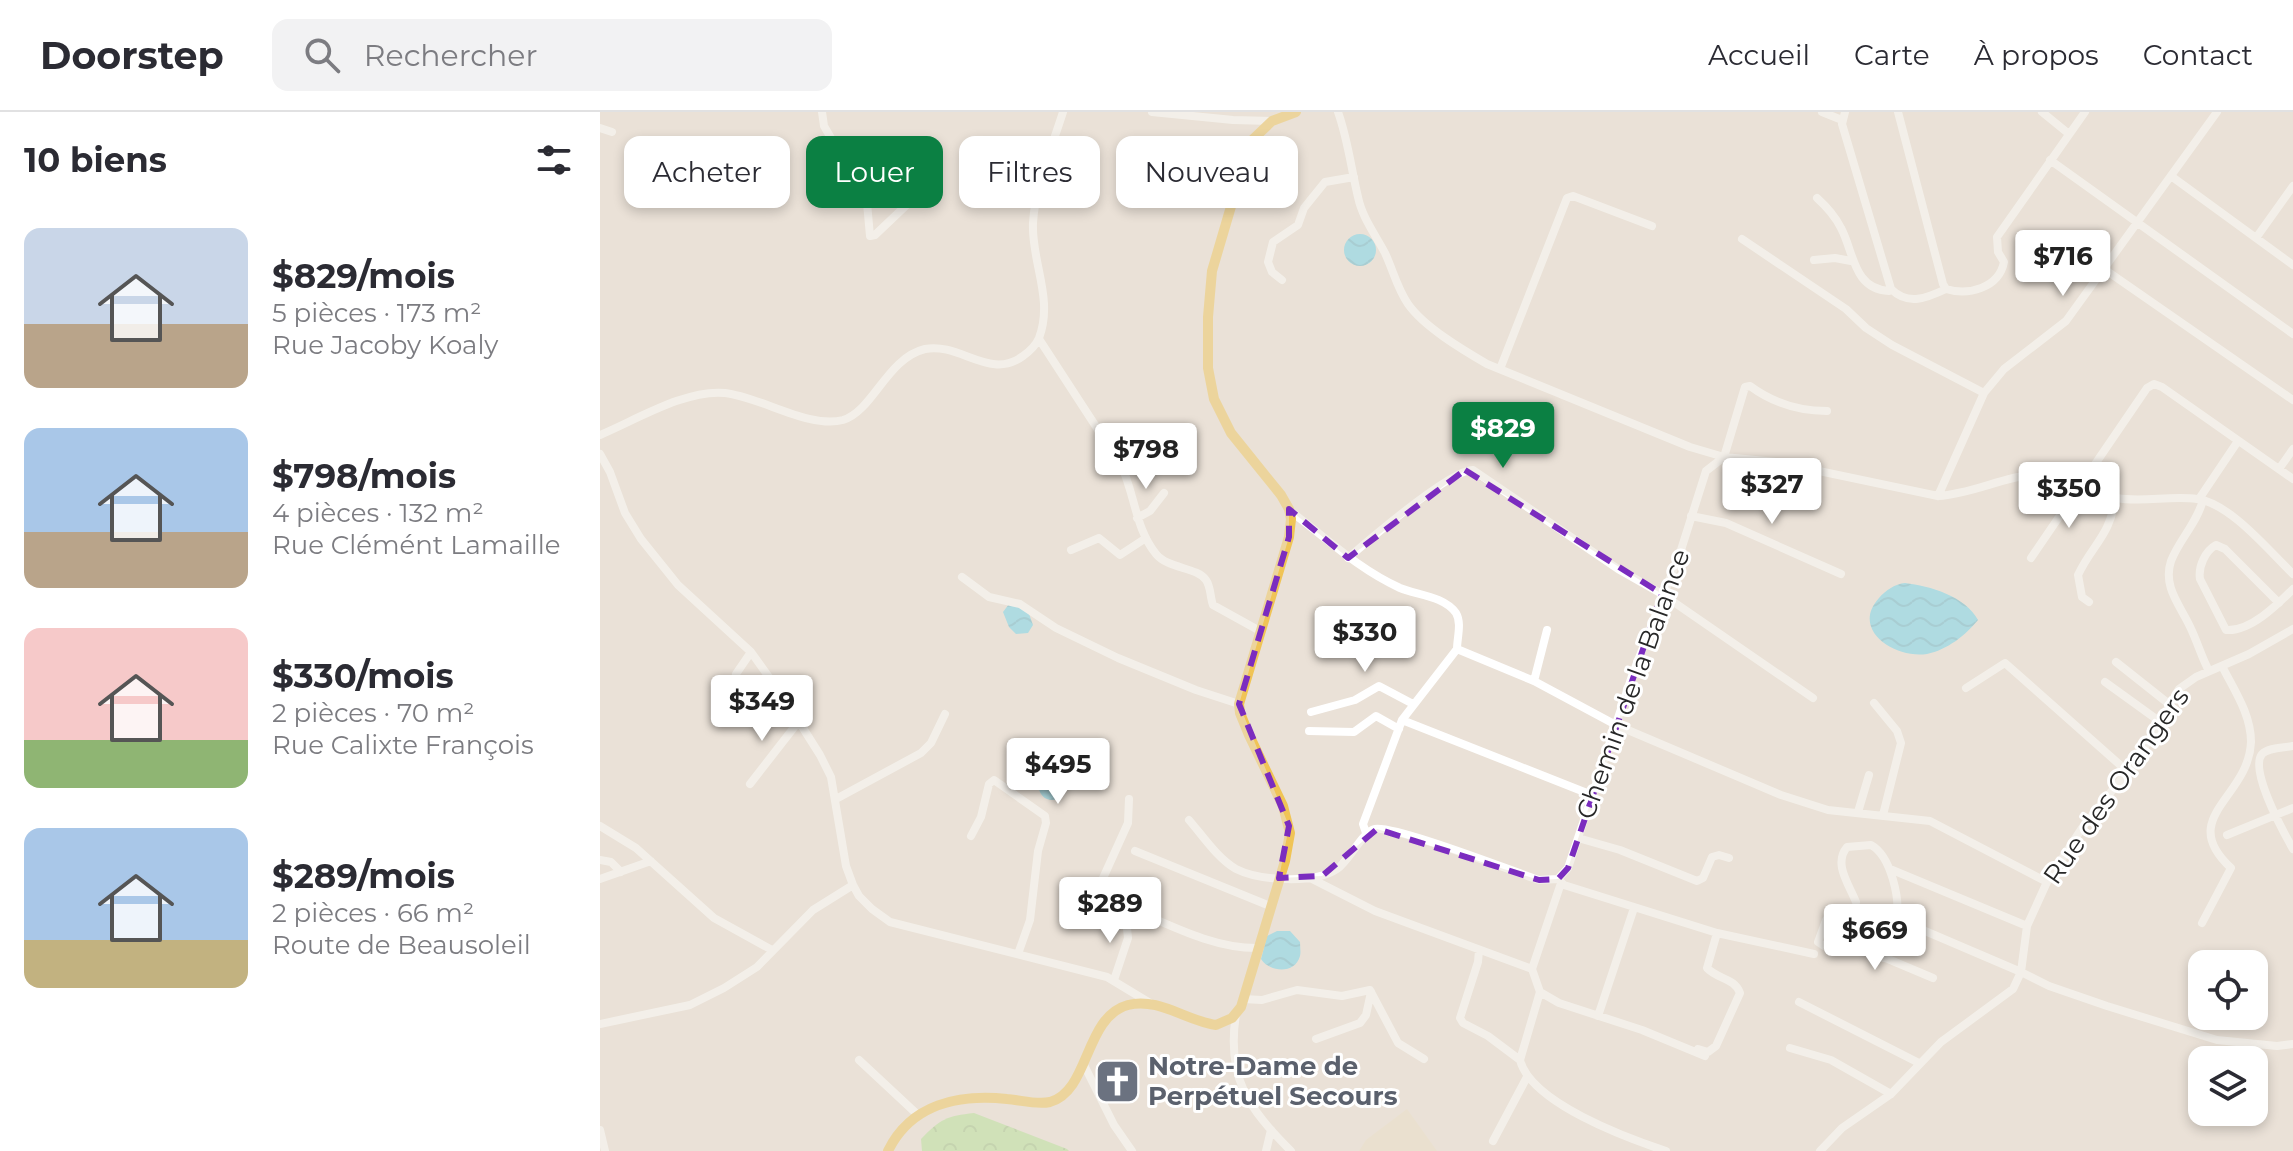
<!DOCTYPE html>
<html lang="fr">
<head>
<meta charset="utf-8">
<style>
  body { margin:0; font-family:Montserrat,sans-serif; background:#f2f2f3; color:#2b2b33; height:100vh; display:flex; flex-direction:column; font-size:30px; white-space:nowrap }
  * { box-sizing:border-box; margin:0 }
  p { font-size:26px; color:#7c7c81 }
  .icon { flex:none; width:44px; height:44px; fill:none; stroke:currentColor; stroke-width:2; stroke-linecap:round; stroke-linejoin:round }
  .map { position:relative; flex:1; overflow:hidden }
  .side { display:flex; flex-direction:column; background:#fff; width:600px }
  .side>* { flex:none }
  .hud { position:absolute; left:24px; top:24px; width:760px; height:72px; display:flex; gap:16px }
  .fabs { position:absolute; left:1588px; top:838px; display:grid; gap:16px }
  .fabs a { display:grid; place-items:center; width:80px; height:80px; border-radius:16px; background:#fff; box-shadow:0 4px 12px #0003; font-size:40px }
  .price { position:absolute; translate:-50% -68px; padding:0 18px; border-radius:8px; background:#fff; color:#222; font-size:26px; line-height:52px; filter:drop-shadow(0 2px 4px #0008) }
  .price::after { content:''; position:absolute; left:50%; top:48px; width:24px; height:18px; margin-left:-12px; background:inherit; clip-path:polygon(0 0,100% 0,50% 100%) }
  .price.selected { background:#0b8043; color:#fff }
  ul { padding:0; list-style:none }
  li { display:flex; align-items:center; gap:24px; height:200px; padding:0 24px }
  li span { display:grid; place-items:center; flex:none; width:224px; height:160px; border-radius:16px; color:#555 }
  li>.icon { margin-inline-start:auto }
  span .icon { width:96px; height:96px; fill:#fffc; stroke-width:1 }
  li b { font-size:34px }
  h2 { display:flex; justify-content:space-between; align-items:center; height:96px; padding:0 24px; font-size:34px }
  .chip { padding:0 28px; border-radius:16px; background:#fff; box-shadow:0 4px 12px #0003; font-size:28px; line-height:72px }
  .chip.selected { background:#0b8043; color:#fff }
  header { display:flex; align-items:center; gap:48px; box-sizing:border-box; height:112px; padding:0 40px; background:#fff; border-bottom:2px solid #e1e1e2 }
  header strong { font-size:38px }
  nav { display:flex; gap:44px; margin-inline-start:auto; font-size:28px }
  .search { width:560px; height:72px; background:#f2f2f3; display:flex; align-items:center; gap:20px; box-sizing:border-box; padding:0 28px; border-radius:16px; color:#7c7c81; font-size:30px }
  main { display:flex; flex:1; min-height:0 }
  .map>svg:first-child { display:block }
  .education { fill:#ecdec6 }
  .forest { fill:url(#forest-crowns) }
  .water { fill:url(#water-waves) }
  .lines { fill:none; stroke-linecap:round; stroke-linejoin:round }
  .minor { stroke:#fff; stroke-width:8 }
  .major { stroke:#f0c456; stroke-width:10 }
  .marked { fill:none; stroke:#7b2cbf; stroke-width:6; stroke-dasharray:16 10; stroke-linejoin:round }
  .labels { text-anchor:middle; stroke-width:6; stroke-linejoin:round; paint-order:stroke }
  .street-label { font-size:26px; fill:#272727; stroke:#fff }
  .worship-label { font-size:26px; font-weight:bold; fill:#5b616d; stroke:#fff; text-anchor:start }
</style>
</head>
<body>
<header>
<strong>Doorstep</strong>
<div class="search"><svg class="icon" aria-label="search" viewBox="0 0 24 24"><circle cx="10" cy="10" r="6"/><path d="M15 15l6 6"/></svg>Rechercher</div>
<nav><a>Accueil</a><a>Carte</a><a>À propos</a><a>Contact</a></nav>
</header>
<main>
<section class="side">
<h2>10 biens<svg class="icon" aria-label="filters" viewBox="0 0 24 24"><path d="M4 7h16M4 17h16"/><circle cx="9" cy="7" r="2"/><circle cx="15" cy="17" r="2"/></svg></h2>
<ul>
<li><span style="background:linear-gradient(#c9d6e8 60%,#b9a48a 0)"><svg class="icon" aria-label="home" viewBox="0 0 24 24"><path d="M3 11l9-7 9 7M6 9v11h12V9"/></svg></span><div><b>$829/mois</b><p>5 pièces · 173 m²</p><p>Rue Jacoby Koaly</p></div></li>
<li><span style="background:linear-gradient(#a9c7e8 65%,#b9a48a 0)"><svg class="icon" aria-label="home" viewBox="0 0 24 24"><path d="M3 11l9-7 9 7M6 9v11h12V9"/></svg></span><div><b>$798/mois</b><p>4 pièces · 132 m²</p><p>Rue Clémént Lamaille</p></div></li>
<li><span style="background:linear-gradient(#f6c9c9 70%,#8fb573 0)"><svg class="icon" aria-label="home" viewBox="0 0 24 24"><path d="M3 11l9-7 9 7M6 9v11h12V9"/></svg></span><div><b>$330/mois</b><p>2 pièces · 70 m²</p><p>Rue Calixte François</p></div></li>
<li><span style="background:linear-gradient(#a9c7e8 70%,#c2b280 0)"><svg class="icon" aria-label="home" viewBox="0 0 24 24"><path d="M3 11l9-7 9 7M6 9v11h12V9"/></svg></span><div><b>$289/mois</b><p>2 pièces · 66 m²</p><p>Route de Beausoleil</p></div></li>
</ul>
</section>
<div class="map">
<svg width="1693" height="1039" viewBox="0 0 1693 1039">
  <defs>
    <pattern id="forest-crowns" width="20" height="18" patternUnits="userSpaceOnUse" patternTransform="scale(2)"><rect width="20" height="18" fill="#b2e193"/><path d="M2 6a3 3 0 1 1 6 0M12 15a3 3 0 1 1 6 0" fill="none" stroke="#99c17f"/></pattern>
    <pattern id="water-waves" width="16" height="10" patternUnits="userSpaceOnUse" patternTransform="scale(2)"><rect width="16" height="10" fill="#68d2ee"/><path d="M0 5q4-4 8 0t8 0" fill="none" stroke="#5ab4cc"/></pattern>
  </defs>
  <rect width="100%" height="100%" fill="#eae1d7"/>
  <!-- education -->
  <path class="education" d="M 807,997 L 837,1039 L 759,1039 L 766,1028 Z"/>
  <!-- forest -->
  <path class="forest" d="M 374,1001 L 467,1037 L 469,1039 L 322,1039 L 321,1027 C 340,1007 347,1004 374,1001 Z"/>
  <!-- water -->
  <path class="water" d="M211 51a13 13 0 1 1 26 0a13 13 0 1 1-26 0Z
    M744 138a16 16 0 1 1 32 0a16 16 0 1 1-32 0Z
    M 1305,471 C 1330,474 1365,484 1378,508 C 1366,523 1347,538 1327,542 C 1295,547 1250,518 1279,486 C 1286,478 1295,472 1305,471 Z
    M 409,492 L 428,499 L 433,513 L 428,521 L 416,522 L 409,515 L 403,500 Z
    M439 675a13 13 0 1 1 26 0a13 13 0 1 1-26 0Z
    M 677,819 L 690,819 L 700,830 C 700,835 701,840 700,844 C 695,863 669,860 661,847 L 667,824 Z"/>
  <g class="lines">
    <!-- minor -->
    <path class="minor" d="M 222,0 L 224,14 L 262,79 L 267,91 L 270,124 L 275,123 L 315,85
      M 552,0 L 633,8 L 672,9
      M 738,0 C 748,28 751,56 758,85 C 762,105 775,122 785,141 C 793,158 797,176 808,192 C 824,215 863,238 887,252 L 1090,335 L 1124,345 L 1145,275 L 1150,274 C 1173,291 1198,299 1227,299
      M 1222,0 L 1242,8
      M 1245,0 L 1242,12 L 1291,177 C 1308,194 1327,186 1346,177
      M 1298,0 L 1343,172 L 1346,177 C 1368,184 1399,176 1404,150 L 1398,140 L 1397,125 L 1485,0
      M 1442,0 L 1469,22
      M 0,16 L 12,20
      M 1450,48 L 1693,222
      M 550,56 L 633,85
      M 1571,64 L 1693,153
      M 1217,86 C 1227,95 1235,104 1241,116 C 1254,140 1253,177 1289,179 L 1291,177
      M 1656,126 L 1693,74
      M 1142,127 L 1246,197 L 1266,216 L 1292,233 L 1384,281
      M 1214,148 L 1235,146 L 1251,149
      M 1504,157 L 1693,288
      M 682,168 L 672,160 L 668,150 L 673,130 L 698,113 L 704,96 L 725,70 L 754,65
      M 439,227 L 521,353 C 535,382 535,416 556,442 C 568,457 597,455 606,468 C 611,475 610,485 613,493 L 660,519
      M 900,257 L 967,86 L 973,84 L 1052,114
      M 0,323 C 36,308 86,277 125,281 C 161,285 209,317 243,308 C 273,299 287,246 325,237 C 360,230 390,269 423,244 C 430,239 436,233 439,226 C 454,187 431,149 433,111 C 435,74 452,35 463,0
      M 0,342 L 10,360 L 25,401 L 41,427 L 78,473 L 151,540 L 184,586 L 220,643 L 231,665 L 246,754 L 253,773 L 259,784 L 272,797 L 290,810 L 507,865 L 550,891
      M 1679,357 L 1693,337
      M 1338,384 L 1384,281 L 1404,257 L 1466,209 L 1617,0
      M 1599,387 L 1638,329
      M 1603,388 C 1597,411 1579,428 1571,449 C 1562,476 1582,495 1592,519 C 1598,532 1602,546 1609,559
      M 689,398 C 725,425 758,457 800,476 C 817,483 844,484 856,501 C 862,511 857,526 857,537
      M 1091,404 L 1126,411 L 1241,462
      M 537,406 L 550,399 L 564,381
      M 471,438 L 499,426 L 520,443 L 546,426
      M 748,446 C 769,428 851,357 873,358 L 1018,457 L 1062,482 L 1213,586
      M 1431,446 L 1547,276 L 1554,272 L 1562,275 L 1693,367
      M 362,465 L 389,485 L 420,492 L 456,516 L 518,546 L 596,578 L 639,592
      M 1489,490 L 1482,485 L 1478,463 C 1492,433 1511,423 1515,386
      M 1679,491 L 1625,437 L 1616,433 C 1605,439 1598,455 1600,467 L 1626,518 C 1650,520 1677,493 1693,477
      M 1516,550 L 1569,592
      M 136,562 L 151,540
      M 934,569 L 947,518
      M 1505,570 L 1559,609
      M 1366,576 L 1405,551 L 1528,660
      M 1274,591 L 1297,619 L 1301,631 L 1283,703
      M 711,600 L 755,588 L 779,574 L 813,592
      M 802,608 L 992,683
      M 709,619 L 754,620 L 776,604 L 799,617
      M 1693,634 C 1684,636 1669,635 1662,642 C 1649,658 1684,721 1693,737
      M 150,672 L 199,609
      M 236,687 L 321,641 L 331,631 L 345,602
      M 529,687 L 528,711 L 499,775 L 501,782 L 522,797 L 532,797 C 572,814 613,836 657,836
      M 1258,700 L 1269,663
      M 589,708 C 602,723 618,747 636,757 C 660,769 715,772 737,757 C 750,748 762,720 775,717 C 794,713 912,759 939,768 L 958,767 L 968,756 L 1032,564 L 1081,438 L 1106,359 L 1124,345 L 1176,350 L 1338,384 C 1373,382 1406,363 1441,362 C 1469,362 1491,380 1517,386 C 1542,391 1571,383 1597,387 C 1630,391 1669,439 1693,462
      M 0,714 L 36,736 L 114,806 L 172,838
      M 766,721 L 763,712 L 802,608 L 857,537 L 934,569 L 1016,613 L 1181,683 L 1228,698 L 1330,709 L 1447,770
      M 1627,723 L 1693,696
      M 371,724 L 381,705 L 389,672 L 394,668 L 445,704 L 446,711 L 438,739 L 430,808 L 418,842
      M 978,726 L 1020,738 L 1097,769 L 1103,766 L 1112,745 L 1119,743 L 1129,746
      M 535,739 L 670,794
      M 0,748 L 11,750 L 21,760
      M 1290,757 L 1427,814
      M 0,767 L 51,749
      M 712,767 L 775,799 L 932,857
      M 959,768 L 964,773 L 1117,821 L 1214,842
      M 961,771 L 932,857 L 940,880 L 959,891 L 1042,918 L 1105,944
      M 1256,790 C 1249,772 1233,752 1247,735 L 1271,733 C 1291,744 1301,788 1296,809 C 1293,822 1287,834 1283,846
      M 1297,807 L 1421,860 L 1449,874 L 1507,894 L 1617,928 L 1677,934 L 1693,932
      M 1226,808 L 1233,814 L 1227,832 L 1224,834 L 1218,830 Z
      M 1602,811 L 1631,756 C 1576,705 1649,686 1651,630 C 1651,602 1634,578 1622,554
      M 1231,823 L 1333,866
      M 879,838 L 878,850 L 860,906 L 863,911 L 888,924 L 920,948
      M 514,868 L 528,826 L 525,798
      M 940,880 L 920,948 C 931,991 1027,1026 1066,1039
      M 643,887 L 662,888 L 697,878 L 742,884 L 770,878 L 798,931 L 824,947
      M 1199,890 L 1319,951
      M 636,902 C 626,965 648,996 691,1039
      M 998,904 L 1034,796
      M 0,912 L 90,893 L 124,876 L 157,855 L 213,798 L 253,773
      M 716,927 L 760,911 L 766,903 L 771,880
      M 1190,936 L 1231,948 L 1291,982
      M 1098,937 L 1108,940 L 1116,934 L 1140,881 C 1135,866 1117,867 1107,856 L 1117,821
      M 259,948 L 318,1003
      M 483,951 L 514,1013 L 532,1039
      M 0,1018 L 5,1039
      M 893,1029 L 927,965
      M 666,1039 L 671,1018
      M 1220,1039 L 1242,1016 L 1291,982 L 1341,930 L 1413,877 L 1421,860 L 1427,814 L 1447,770 L 1482,716 L 1539,645 L 1579,577 L 1596,565 L 1649,542 L 1693,517"/>
    <!-- major -->
    <path class="major" d="M 288,1039 C 311,992 359,982 407,987 C 421,988 436,993 450,990 C 490,979 484,905 528,893 C 558,885 587,909 616,913 L 632,906 L 641,895 L 685,749 L 690,721 L 683,694 L 649,623 L 640,601 L 639,592 L 689,425 L 691,407 L 689,397 L 681,383 L 631,321 L 614,287 L 608,256 L 608,205 L 612,159 L 650,30 L 672,9 L 696,0"/>
  </g>
  <!-- marked area -->
  <path d="M0 0H1693V1039H0ZM 865,358 L 1062,482 L 968,756 L 958,767 L 939,768 L 777,717 L 722,764 L 679,766 L 689,714 L 639,592 L 689,425 L 689,397 L 748,446 Z" fill="#eae1d7" fill-opacity=".55" fill-rule="evenodd"/>
  <path class="marked" d="M 865,358 L 1062,482 L 968,756 L 958,767 L 939,768 L 777,717 L 722,764 L 679,766 L 689,714 L 639,592 L 689,425 L 689,397 L 748,446 Z"/>
  <!-- icons -->
  <defs>
    <symbol id="church-square" viewBox="-11 -11 22 22"><rect x="-9" y="-9" width="18" height="18" rx="4" fill="#6b7280" stroke="#fff"/><path d="M-1.2-6h2.4v3.5h3.3v2.4h-3.3V6h-2.4V-.1h-3.3v-2.4h3.3Z" fill="#fff"/></symbol>
  </defs>
  <g fill-rule="evenodd">
    <use href="#church-square" x="492" y="944" width="51" height="51"/>
  </g>
  <g class="labels">
    <!-- street labels -->
    <g class="street-label">
      <text transform="translate(1033 572) rotate(-70)" y="9">Chemin de la Balance</text>
      <text transform="translate(1516 674) rotate(-55)" y="9">Rue des Orangers</text>
    </g>
    <!-- worship labels -->
    <g class="worship-label">
      <text x="548" y="963">Notre-Dame de<tspan x="548" dy="30">Perpétuel Secours</tspan></text>
    </g>
  </g>
</svg>
<div class="fabs">
<a><svg class="icon" aria-label="locate" viewBox="0 0 24 24"><circle cx="12" cy="12" r="6"/><path d="M12 2v4M12 18v4M2 12h4M18 12h4"/></svg></a>
<a><svg class="icon" aria-label="layers" viewBox="0 0 24 24"><path d="M12 4l9 5-9 5-9-5zM3 14l9 5 9-5"/></svg></a>
</div>
<b class="price" style="left:1463px;top:186px">$716</b>
<b class="price selected" style="left:903px;top:358px">$829</b>
<b class="price" style="left:546px;top:379px">$798</b>
<b class="price" style="left:1172px;top:414px">$327</b>
<b class="price" style="left:1469px;top:418px">$350</b>
<b class="price" style="left:765px;top:562px">$330</b>
<b class="price" style="left:162px;top:631px">$349</b>
<b class="price" style="left:458px;top:694px">$495</b>
<b class="price" style="left:510px;top:833px">$289</b>
<b class="price" style="left:1275px;top:860px">$669</b>
<div class="hud">
<a class="chip">Acheter</a>
<a class="chip selected">Louer</a>
<a class="chip">Filtres</a>
<a class="chip">Nouveau</a>
</div>
</div>
</main>
</body>
</html>
